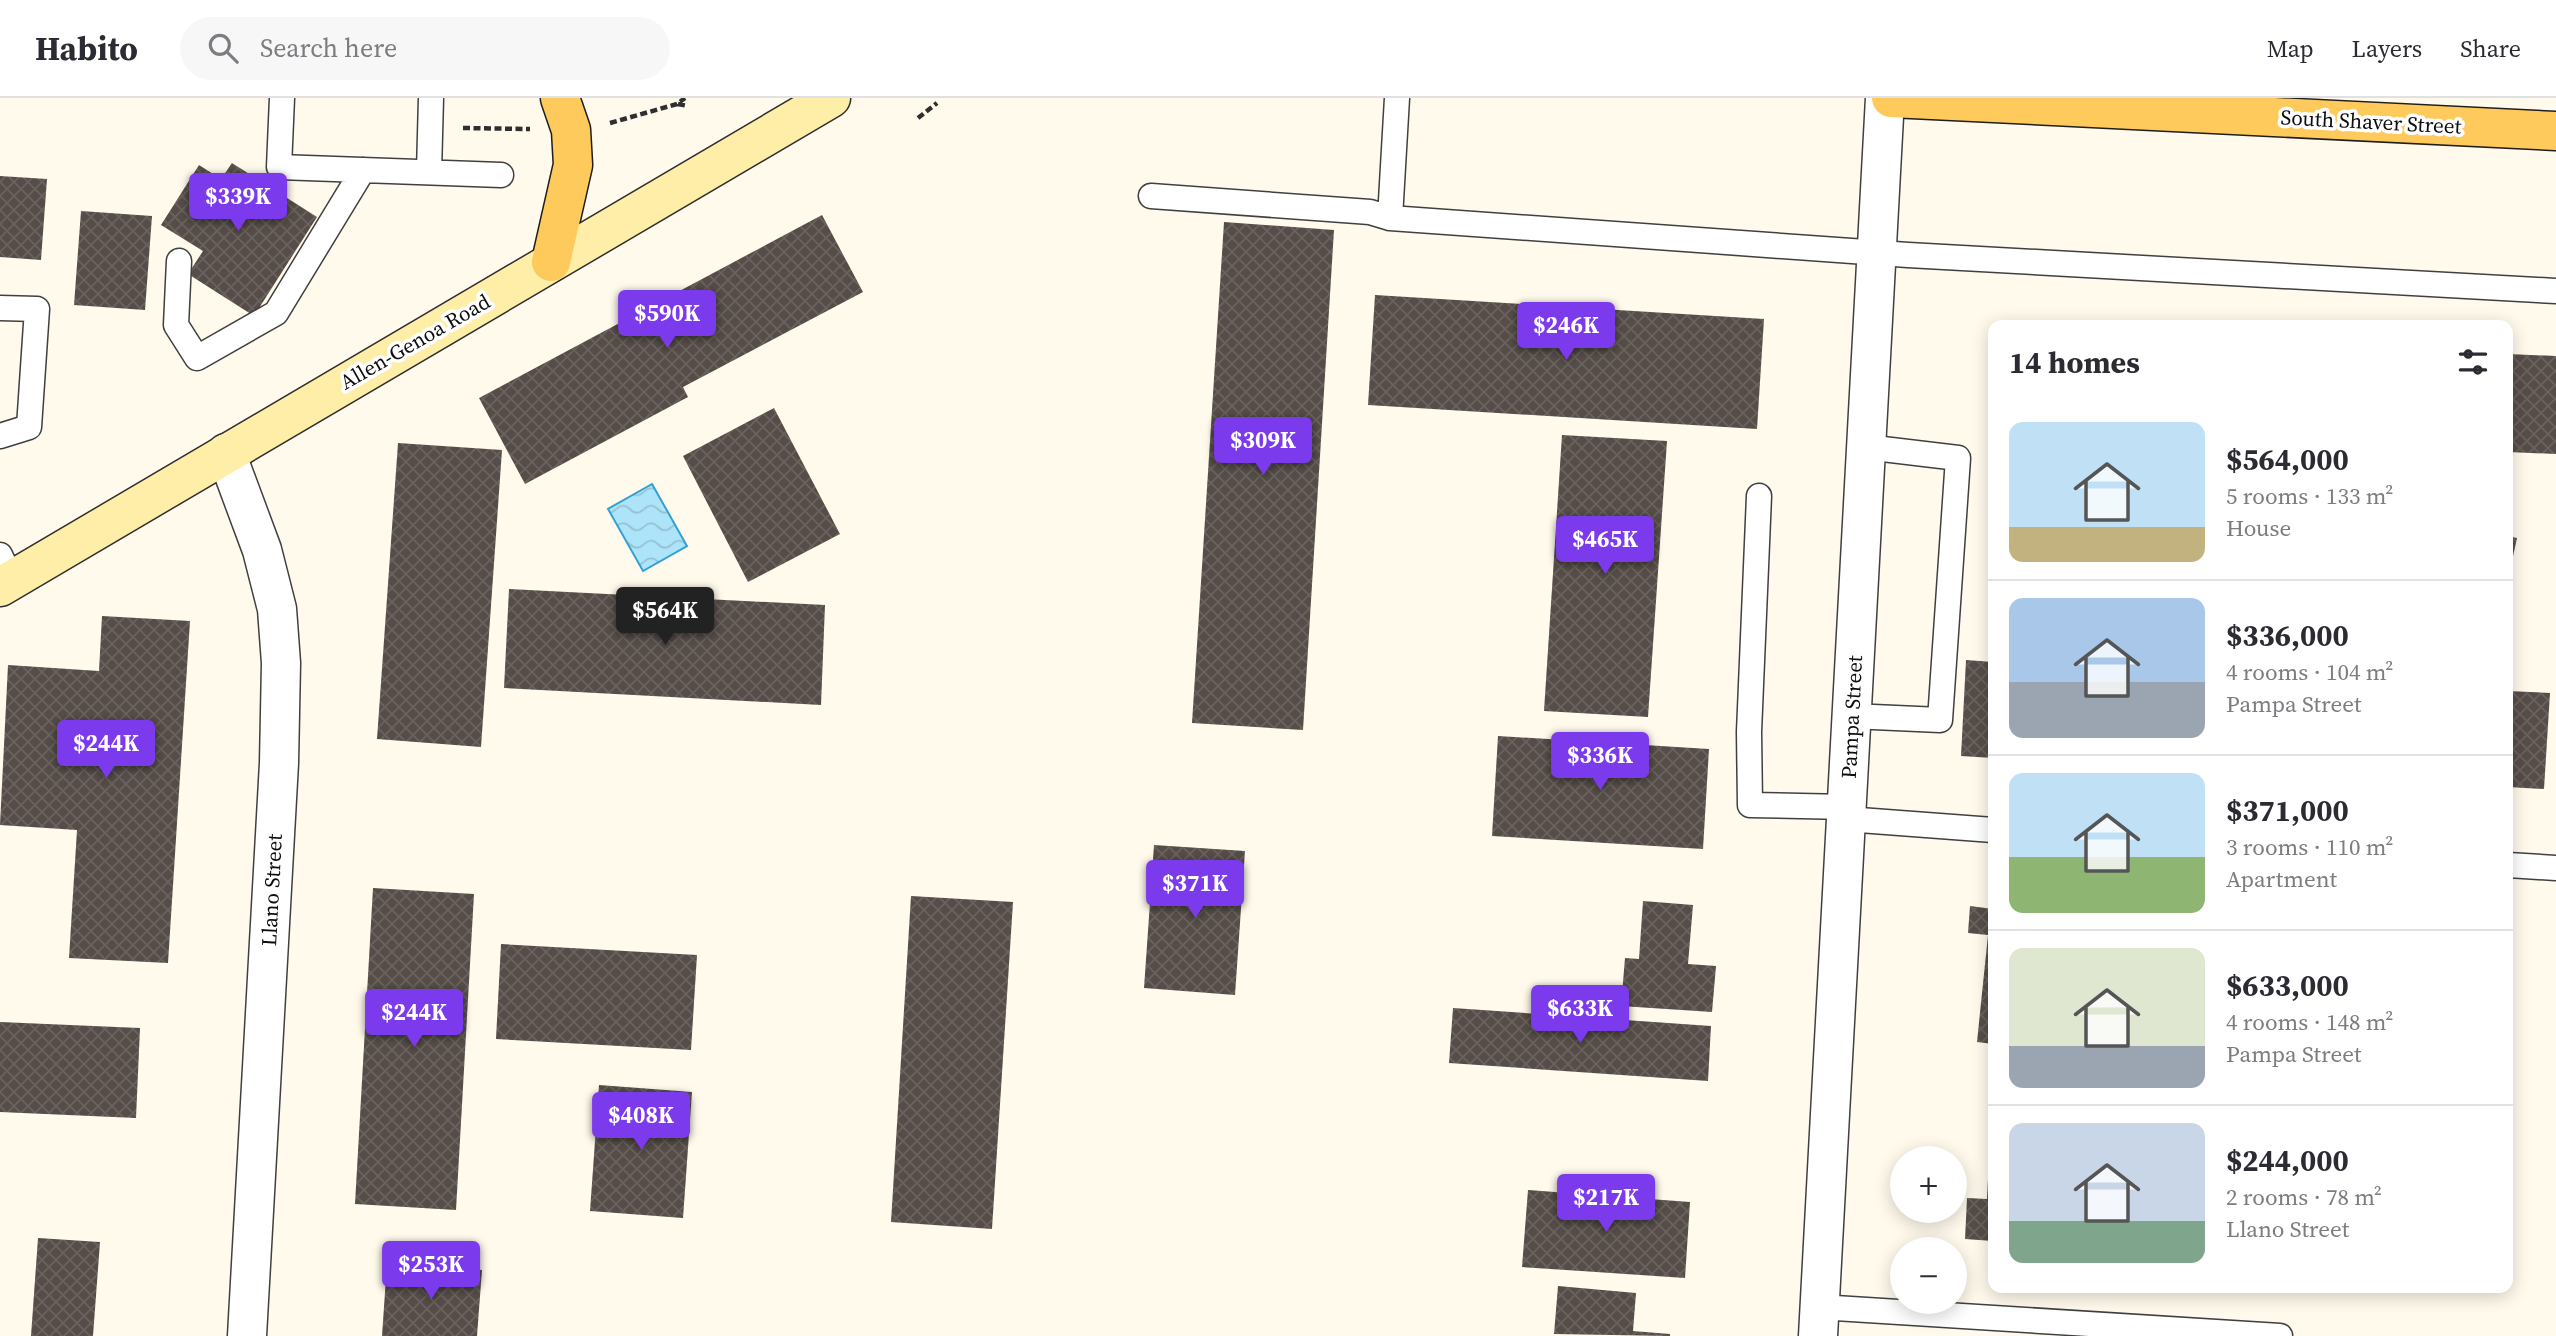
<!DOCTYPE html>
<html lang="en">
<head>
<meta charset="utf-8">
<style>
  body { margin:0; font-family:"Source Serif 4",serif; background:#f7f7f7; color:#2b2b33; height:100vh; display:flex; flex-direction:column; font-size:26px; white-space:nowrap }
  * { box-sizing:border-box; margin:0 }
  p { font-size:23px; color:#7c7c81 }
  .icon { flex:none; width:38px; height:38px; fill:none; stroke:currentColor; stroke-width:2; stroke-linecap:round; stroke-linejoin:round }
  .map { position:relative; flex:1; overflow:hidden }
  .details { position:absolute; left:1988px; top:222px; width:525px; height:973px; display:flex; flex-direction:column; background:#fff; border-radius:14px; box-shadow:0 4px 18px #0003 }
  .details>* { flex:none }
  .buttons { position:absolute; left:1890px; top:1048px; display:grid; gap:14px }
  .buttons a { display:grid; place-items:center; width:77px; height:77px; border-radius:50%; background:#fff; box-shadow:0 4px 18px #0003; font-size:35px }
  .price { position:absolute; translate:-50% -60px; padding:0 16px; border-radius:7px; background:#7c3aed; color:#fff; font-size:23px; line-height:46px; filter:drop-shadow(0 2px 4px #0008) }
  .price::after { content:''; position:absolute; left:50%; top:42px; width:21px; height:16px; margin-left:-10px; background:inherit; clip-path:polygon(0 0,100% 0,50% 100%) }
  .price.active { background:#222; color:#fff }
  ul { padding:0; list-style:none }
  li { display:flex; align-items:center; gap:21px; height:175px; padding:0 21px }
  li+li { border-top:2px solid #e1e1e2 }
  li span { display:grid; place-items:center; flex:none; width:196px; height:140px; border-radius:14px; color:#555 }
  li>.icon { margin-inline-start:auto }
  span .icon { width:84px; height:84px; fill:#fffc; stroke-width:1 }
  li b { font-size:30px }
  h2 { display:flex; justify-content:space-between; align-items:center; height:84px; padding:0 21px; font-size:30px }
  header { display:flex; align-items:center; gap:42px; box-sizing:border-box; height:98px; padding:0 35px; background:#fff; border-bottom:2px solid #e1e1e2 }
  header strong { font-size:33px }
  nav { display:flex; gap:38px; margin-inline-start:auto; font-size:24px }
  .search { width:490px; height:63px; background:#f7f7f7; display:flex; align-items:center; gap:18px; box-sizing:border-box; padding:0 24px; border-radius:38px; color:#7c7c81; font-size:26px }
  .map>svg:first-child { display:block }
  .water { fill:url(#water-waves); stroke:#31a1d4; stroke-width:2 }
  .building { fill:url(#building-cross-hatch) }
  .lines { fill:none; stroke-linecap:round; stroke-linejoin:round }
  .service-casing { stroke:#404040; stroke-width:27 }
  .minor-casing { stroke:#404040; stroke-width:41 }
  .secondary-casing { stroke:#2f2f2f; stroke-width:41 }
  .primary-casing { stroke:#1e1e1e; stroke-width:41 }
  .path { stroke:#2f2f2f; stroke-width:4.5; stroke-dasharray:7 3.5; stroke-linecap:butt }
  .service { stroke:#fff; stroke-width:24 }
  .minor { stroke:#fff; stroke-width:38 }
  .secondary { stroke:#ffeea7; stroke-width:38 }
  .primary { stroke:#ffca5c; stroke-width:38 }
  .labels { text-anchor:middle; stroke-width:7; stroke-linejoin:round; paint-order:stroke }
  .street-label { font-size:21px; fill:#0d0d0d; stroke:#fff }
</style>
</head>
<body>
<header>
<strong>Habito</strong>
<div class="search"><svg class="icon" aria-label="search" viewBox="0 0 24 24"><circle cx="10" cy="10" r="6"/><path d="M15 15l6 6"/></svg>Search here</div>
<nav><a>Map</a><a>Layers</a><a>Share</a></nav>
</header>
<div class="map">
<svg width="2556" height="1238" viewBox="0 0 2556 1238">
  <defs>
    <pattern id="water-waves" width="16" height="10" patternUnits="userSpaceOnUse" patternTransform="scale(1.75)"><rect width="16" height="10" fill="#aee4f9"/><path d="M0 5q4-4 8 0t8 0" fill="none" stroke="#94c2d4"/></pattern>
    <pattern id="building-cross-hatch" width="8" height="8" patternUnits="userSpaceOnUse" patternTransform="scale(1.75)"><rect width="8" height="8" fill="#564d48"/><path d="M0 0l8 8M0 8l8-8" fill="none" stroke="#69625e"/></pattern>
  </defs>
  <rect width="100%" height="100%" fill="#fffaec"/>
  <!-- water -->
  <path class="water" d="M 652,386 L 687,448 L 643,473 L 608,411 Z"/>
  <!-- building -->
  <path class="building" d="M 232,65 L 317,119 L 254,218 L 188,176 L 203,153 L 161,127 L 199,67 L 221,81 Z
    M 0,78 L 47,81 L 41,162 L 0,159 Z
    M 81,113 L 152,118 L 145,212 L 74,207 Z
    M 822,117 L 863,194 L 683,289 L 688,299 L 525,386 L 479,300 Z
    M 1224,124 L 1334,132 L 1303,632 L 1192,625 Z
    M 1375,197 L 1764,221 L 1757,331 L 1368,307 Z
    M 2508,256 L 2556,258 L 2556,356 L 2508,354 Z
    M 774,310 L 840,436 L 748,484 L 683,358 Z
    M 1562,337 L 1667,343 L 1648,619 L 1544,613 Z
    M 398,345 L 502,352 L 481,649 L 377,641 Z
    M 2508,438 L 2517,440 L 2509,477 L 2508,477 Z
    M 509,491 L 825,507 L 821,607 L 504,590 Z
    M 102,518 L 190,523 L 168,865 L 69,860 L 77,732 L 0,727 L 8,567 L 99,573 Z
    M 1966,562 L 1993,564 L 1993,660 L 1961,658 Z
    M 2508,593 L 2550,595 L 2544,691 L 2508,689 Z
    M 1498,638 L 1709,651 L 1703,751 L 1492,738 Z
    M 1154,747 L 1245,753 L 1235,897 L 1144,890 Z
    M 373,790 L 474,796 L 456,1112 L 355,1106 Z
    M 911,798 L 1013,804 L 992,1131 L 891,1124 Z
    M 1643,803 L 1693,807 L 1688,866 L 1716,868 L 1712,914 L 1621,908 L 1625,860 L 1639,861 Z
    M 1970,808 L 1993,811 L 1993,946 L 1977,944 L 1988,837 L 1968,835 Z
    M 501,846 L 697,857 L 691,952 L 496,941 Z
    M 1453,910 L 1711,928 L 1708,983 L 1449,965 Z
    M 0,924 L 140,930 L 136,1020 L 0,1014 Z
    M 599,987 L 692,994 L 683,1120 L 590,1113 Z
    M 1989,1060 L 1993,1061 L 1993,1143 L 1965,1141 L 1967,1100 L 1987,1101 Z
    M 1528,1092 L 1690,1104 L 1685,1180 L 1522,1169 Z
    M 38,1140 L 100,1144 L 93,1238 L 31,1238 Z
    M 387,1165 L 482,1172 L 477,1238 L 382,1238 Z
    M 1558,1188 L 1636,1195 L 1633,1233 L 1670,1236 L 1670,1238 L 1554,1236 Z"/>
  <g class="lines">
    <defs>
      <path id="service" d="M 282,0 L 279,69 L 501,77
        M 1397,0 L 1390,120 L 1908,157 L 2556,193
        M 429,74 L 431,0
        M 1151,98 L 1370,114 L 1390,120
        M 179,163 L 176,227 L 197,260 L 276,215 L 363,72
        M 0,210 L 37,211 L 29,329 L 0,338
        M 1759,398 L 1749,634 L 1750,707 L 1847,709
        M 0,457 L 12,483
        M 1851,618 L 1940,622 L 1958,360 L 1866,349
        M 1846,721 L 1993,732
        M 2508,767 L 2556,770
        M 1819,1209 L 2280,1238"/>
      <path id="minor" d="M 226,355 L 262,452 L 277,511 L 281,565 L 279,665 L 247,1238
        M 1818,1238 L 1885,0"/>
      <path id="secondary" d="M 0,489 L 831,0"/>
      <path id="primary" d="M 1891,0 L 2556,33
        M 551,164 L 573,67 L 571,32 L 560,0"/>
    </defs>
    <!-- service casing -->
    <use href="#service" class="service-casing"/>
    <!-- minor casing -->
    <use href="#minor" class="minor-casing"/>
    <!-- secondary casing -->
    <use href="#secondary" class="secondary-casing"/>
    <!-- primary casing -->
    <use href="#primary" class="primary-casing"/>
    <!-- path -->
    <path class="path" d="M 678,6 L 688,8
      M 918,20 L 937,5
      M 610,25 L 677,6 L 685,0
      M 463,30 L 530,31"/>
    <!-- service -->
    <use href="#service" class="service"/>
    <!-- minor -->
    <use href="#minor" class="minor"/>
    <!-- secondary -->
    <use href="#secondary" class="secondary"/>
    <!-- primary -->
    <use href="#primary" class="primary"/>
  </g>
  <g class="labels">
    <!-- street labels -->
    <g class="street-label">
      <text transform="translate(2371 24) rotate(3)" y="7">South Shaver Street</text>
      <text transform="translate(415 244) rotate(-30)" y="7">Allen-Genoa Road</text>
      <text transform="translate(1852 619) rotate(-87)" y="7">Pampa Street</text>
      <text transform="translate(272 792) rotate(-87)" y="7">Llano Street</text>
    </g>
  </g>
</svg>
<div class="buttons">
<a>+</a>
<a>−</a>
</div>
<b class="price" style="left:238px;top:135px">$339K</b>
<b class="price" style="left:667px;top:252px">$590K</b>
<b class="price" style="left:1566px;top:264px">$246K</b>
<b class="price" style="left:1263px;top:379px">$309K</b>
<b class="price" style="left:1605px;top:478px">$465K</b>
<b class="price active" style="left:665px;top:549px">$564K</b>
<b class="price" style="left:106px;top:682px">$244K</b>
<b class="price" style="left:1600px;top:694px">$336K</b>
<b class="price" style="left:1195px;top:822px">$371K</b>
<b class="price" style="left:1580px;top:947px">$633K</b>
<b class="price" style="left:414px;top:951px">$244K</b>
<b class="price" style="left:641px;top:1054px">$408K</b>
<b class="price" style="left:1606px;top:1136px">$217K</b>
<b class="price" style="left:431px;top:1203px">$253K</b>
<section class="details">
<h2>14 homes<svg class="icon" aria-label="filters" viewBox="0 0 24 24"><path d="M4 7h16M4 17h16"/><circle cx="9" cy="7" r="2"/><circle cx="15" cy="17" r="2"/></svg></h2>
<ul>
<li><span style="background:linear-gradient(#bfe0f5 75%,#c2b280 0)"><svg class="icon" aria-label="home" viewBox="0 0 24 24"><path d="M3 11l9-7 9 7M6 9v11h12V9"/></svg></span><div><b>$564,000</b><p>5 rooms · 133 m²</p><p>House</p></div></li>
<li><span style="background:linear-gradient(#a9c7e8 60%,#9aa5b1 0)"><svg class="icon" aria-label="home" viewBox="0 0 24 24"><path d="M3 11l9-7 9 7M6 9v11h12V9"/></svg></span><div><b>$336,000</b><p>4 rooms · 104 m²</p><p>Pampa Street</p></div></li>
<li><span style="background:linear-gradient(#bfe0f5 60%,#8fb573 0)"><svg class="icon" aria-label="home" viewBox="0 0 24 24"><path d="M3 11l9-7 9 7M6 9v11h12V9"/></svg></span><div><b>$371,000</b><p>3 rooms · 110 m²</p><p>Apartment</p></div></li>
<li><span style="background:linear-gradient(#dfe7d0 70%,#9aa5b1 0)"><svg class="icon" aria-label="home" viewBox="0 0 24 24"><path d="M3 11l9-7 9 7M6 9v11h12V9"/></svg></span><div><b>$633,000</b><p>4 rooms · 148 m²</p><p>Pampa Street</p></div></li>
<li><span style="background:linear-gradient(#c9d6e8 70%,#7fa58c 0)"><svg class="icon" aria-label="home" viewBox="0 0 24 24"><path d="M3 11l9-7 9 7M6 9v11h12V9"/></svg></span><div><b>$244,000</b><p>2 rooms · 78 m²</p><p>Llano Street</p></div></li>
</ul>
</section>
</div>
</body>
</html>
